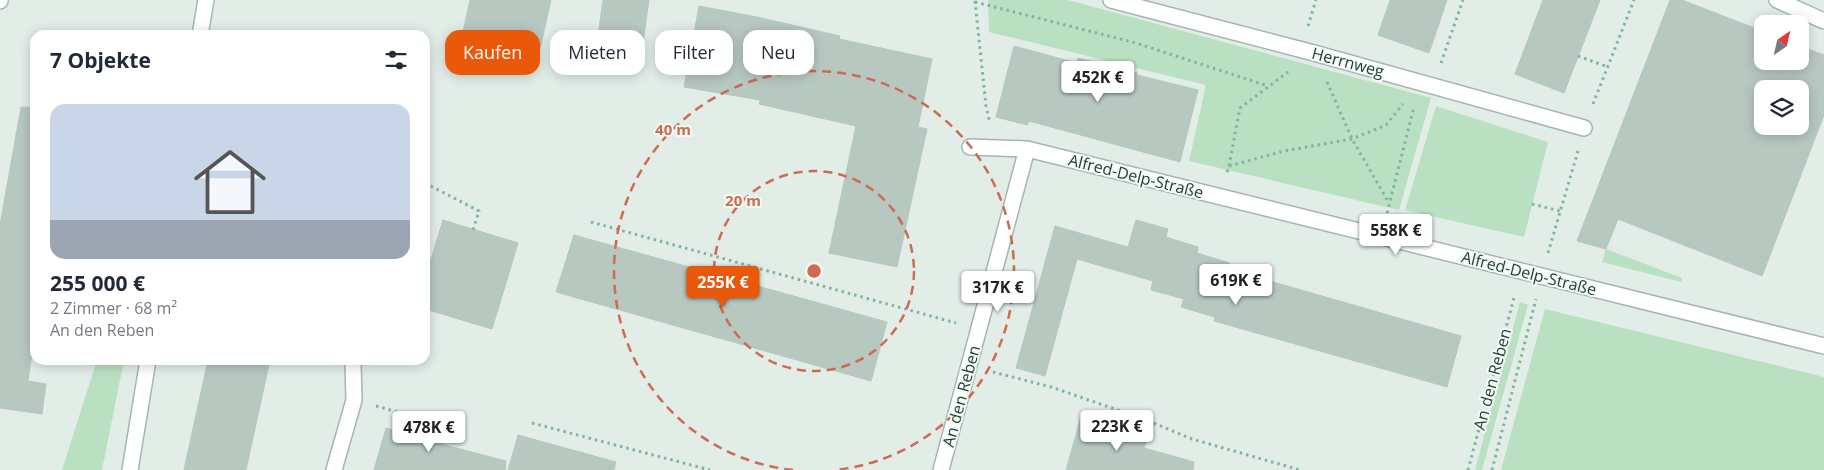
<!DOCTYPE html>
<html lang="de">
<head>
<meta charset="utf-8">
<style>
  body { margin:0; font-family:"Open Sans",sans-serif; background:#f6f6f7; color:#1f2937; height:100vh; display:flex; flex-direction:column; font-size:19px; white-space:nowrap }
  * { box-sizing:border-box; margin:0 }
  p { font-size:16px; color:#747a83 }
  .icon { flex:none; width:28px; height:28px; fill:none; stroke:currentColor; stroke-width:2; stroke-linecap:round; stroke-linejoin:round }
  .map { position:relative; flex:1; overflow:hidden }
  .drawer { position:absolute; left:30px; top:30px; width:400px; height:335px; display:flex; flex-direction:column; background:#fff; border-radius:15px; box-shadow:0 2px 12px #0003 }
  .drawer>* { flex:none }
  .top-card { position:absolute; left:445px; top:30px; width:475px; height:45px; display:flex; gap:10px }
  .needle { width:32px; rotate:34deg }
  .buttons { position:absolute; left:1754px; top:15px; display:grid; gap:10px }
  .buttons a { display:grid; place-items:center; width:55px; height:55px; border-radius:10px; background:#fff; box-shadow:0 2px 12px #0003; font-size:25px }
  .price { position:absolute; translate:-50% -42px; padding:0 11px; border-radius:5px; background:#fff; color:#222; font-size:16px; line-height:32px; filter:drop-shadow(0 1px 2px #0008) }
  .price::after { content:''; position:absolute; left:50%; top:30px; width:15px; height:11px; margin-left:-8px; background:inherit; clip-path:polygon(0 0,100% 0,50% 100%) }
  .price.active { background:#ea580c; color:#fff }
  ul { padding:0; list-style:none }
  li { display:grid; align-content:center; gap:10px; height:265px; padding:0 20px }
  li+li { border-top:1px solid #e0e1e3 }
  li span { display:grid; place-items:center; height:155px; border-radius:15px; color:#555 }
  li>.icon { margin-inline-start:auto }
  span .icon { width:90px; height:90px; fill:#fffc; stroke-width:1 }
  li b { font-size:21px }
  h2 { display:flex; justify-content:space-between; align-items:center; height:60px; padding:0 20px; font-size:21px }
  .pill { padding:0 18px; border-radius:15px; background:#fff; box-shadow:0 2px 12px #0003; font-size:18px; line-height:45px }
  .pill.active { background:#ea580c; color:#fff }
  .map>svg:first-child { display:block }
  .green { fill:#bae0c2 }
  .building { fill:#b7c8c1; stroke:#b4c8bf; fill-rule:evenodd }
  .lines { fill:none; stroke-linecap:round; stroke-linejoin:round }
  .street-casing { stroke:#a4b6af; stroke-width:18 }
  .secondary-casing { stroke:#a0baaf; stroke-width:18 }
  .path { stroke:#81b3a1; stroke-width:3; stroke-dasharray:2.5 4; stroke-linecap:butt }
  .street { stroke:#fff; stroke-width:15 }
  .secondary { stroke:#fff; stroke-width:15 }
  .ring { fill:none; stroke:#cf6a4e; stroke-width:2.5; stroke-dasharray:9 6 }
  .labels { text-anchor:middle; stroke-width:4; stroke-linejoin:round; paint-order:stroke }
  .street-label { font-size:16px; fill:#214036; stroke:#f3faf6 }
  .centre { fill:#cf6a4e; stroke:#f3faf6; stroke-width:2.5 }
  .ring-label { font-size:15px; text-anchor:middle; font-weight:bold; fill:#cf6a4e; stroke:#f3faf6; stroke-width:4; stroke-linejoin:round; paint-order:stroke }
</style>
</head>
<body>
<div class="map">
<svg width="1824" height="470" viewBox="0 0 1824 470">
  <rect width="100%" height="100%" fill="#e2ede8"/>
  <!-- green -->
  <path class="green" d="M 988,0 L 1068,0 L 1431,98 L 1399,210 L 1189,161 L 1206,85 L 989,32 Z
    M 1436,106 L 1548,142 L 1524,237 L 1405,210 Z
    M 1606,249 L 1682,278 L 1681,282 L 1602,262 Z
    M 1520,302 L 1528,305 L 1482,470 L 1475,470 Z
    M 1545,309 L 1824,377 L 1824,470 L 1501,470 Z
    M 97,360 L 124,360 L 102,470 L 62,470 Z"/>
  <!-- building -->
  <path class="building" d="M 470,0 L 551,0 L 540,49 L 463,32 Z
    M 603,0 L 649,0 L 643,42 L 598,35 Z
    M 1390,0 L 1447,0 L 1429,53 L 1378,35 Z
    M 1543,0 L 1600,0 L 1564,93 L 1515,74 Z
    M 1670,0 L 1682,0 L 1762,31 L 1762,61 L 1800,61 L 1800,46 L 1824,55 L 1824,115 L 1762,276 L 1618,219 L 1606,249 L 1577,241 ZM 1762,89 L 1800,89 L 1800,126 L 1762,126 Z
    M 699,6 L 757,17 L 840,36 L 839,39 L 932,59 L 918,127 L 927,129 L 897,267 L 829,253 L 856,126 L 759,104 L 760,100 L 684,87 Z
    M 1014,46 L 1077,63 L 1078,58 L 1137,73 L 1137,75 L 1198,90 L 1180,162 L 1029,121 L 1027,125 L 996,117 Z
    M 21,107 L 35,108 L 35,331 L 28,381 L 46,384 L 42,414 L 0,408 L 0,225 Z
    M 443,220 L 518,243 L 492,329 L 425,309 L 425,279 Z
    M 1136,220 L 1168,229 L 1166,237 L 1198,247 L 1197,253 L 1230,263 L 1228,269 L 1461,336 L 1447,387 L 1214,321 L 1215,317 L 1181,307 L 1184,299 L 1151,290 L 1153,281 L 1077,259 L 1045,376 L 1016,368 L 1055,226 L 1128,247 Z
    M 574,235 L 887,322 L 871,381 L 556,292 Z
    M 208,360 L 270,360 L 246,470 L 184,470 Z
    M 1081,417 L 1113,426 L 1111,432 L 1146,442 L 1144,448 L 1194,462 L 1193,470 L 1066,470 Z
    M 414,422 L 445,431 L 441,444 L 506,461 L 505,470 L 374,470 L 386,428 L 411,435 Z
    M 518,435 L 616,462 L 614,470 L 508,470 Z"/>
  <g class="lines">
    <defs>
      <path id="street" d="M 1111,0 L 1314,53 L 1584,128
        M 0,1 L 0,0
        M 970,147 L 1027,149 L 1824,346
        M 334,470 L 354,400 L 353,363
        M 941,470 L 1027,149"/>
      <path id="secondary" d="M 1777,0 L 1824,21
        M 200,35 L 206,0
        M 130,470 L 148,360"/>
    </defs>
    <!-- street casing -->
    <use href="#street" class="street-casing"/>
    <!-- secondary casing -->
    <use href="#secondary" class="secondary-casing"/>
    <!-- path -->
    <path class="path" d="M 975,1 L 986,106 L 990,123
      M 975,2 L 1136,43 L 1268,86
      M 1308,26 L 1316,0
      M 1578,56 L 1608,67
      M 1441,63 L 1463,0
      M 1327,82 L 1352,139 L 1389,203
      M 1593,104 L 1634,0
      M 1229,166 L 1240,108 L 1288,72
      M 1227,172 L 1229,166 L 1284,151 L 1352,139 L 1386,125 L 1403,104
      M 425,183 L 479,211 L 473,230
      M 1532,204 L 1560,211
      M 1387,213 L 1414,107
      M 591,222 L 956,323
      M 1548,253 L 1578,151
      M 993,372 L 1051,387 L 1144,419 L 1192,439 L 1300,470
      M 376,406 L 430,421 L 428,426
      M 532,423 L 710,470
      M 1468,470 L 1515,294
      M 1492,470 L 1536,299"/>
    <!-- street -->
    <use href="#street" class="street"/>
    <!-- secondary -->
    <use href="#secondary" class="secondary"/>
  </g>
  <!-- distance rings -->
  <g class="ring">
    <circle cx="814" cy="271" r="100"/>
    <path d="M793 470A200 200 0 1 1 835 470"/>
  </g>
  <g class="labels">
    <!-- street labels -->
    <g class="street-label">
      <text transform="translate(1348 62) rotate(15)" y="6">Herrnweg</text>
      <text transform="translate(1136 176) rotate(14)" y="6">Alfred-Delp-Straße</text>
      <text transform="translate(1529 273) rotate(14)" y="6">Alfred-Delp-Straße</text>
      <text transform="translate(1492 379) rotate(-75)" y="6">An den Reben</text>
      <text transform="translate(961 396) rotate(-75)" y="6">An den Reben</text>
    </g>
  </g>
  <circle cx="814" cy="271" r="8" class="centre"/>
  <g class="ring-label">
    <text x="673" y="135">40 m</text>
    <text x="743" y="206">20 m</text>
  </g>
</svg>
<div class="buttons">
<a><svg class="needle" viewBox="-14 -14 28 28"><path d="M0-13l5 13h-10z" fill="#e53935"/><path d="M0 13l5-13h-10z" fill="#747a83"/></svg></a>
<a><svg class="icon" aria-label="layers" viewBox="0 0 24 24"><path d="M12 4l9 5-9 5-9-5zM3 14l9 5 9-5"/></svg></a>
</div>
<b class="price" style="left:1098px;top:103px">452K €</b>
<b class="price" style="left:1396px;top:256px">558K €</b>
<b class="price" style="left:1236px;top:306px">619K €</b>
<b class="price active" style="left:723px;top:308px">255K €</b>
<b class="price" style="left:998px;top:313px">317K €</b>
<b class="price" style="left:1117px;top:452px">223K €</b>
<b class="price" style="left:429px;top:453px">478K €</b>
<div class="top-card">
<a class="pill active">Kaufen</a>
<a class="pill">Mieten</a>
<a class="pill">Filter</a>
<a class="pill">Neu</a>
</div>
<section class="drawer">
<h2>7 Objekte<svg class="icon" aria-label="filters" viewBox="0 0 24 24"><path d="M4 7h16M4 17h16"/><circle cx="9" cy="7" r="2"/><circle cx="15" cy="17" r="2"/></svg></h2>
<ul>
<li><span style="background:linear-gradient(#c9d6e8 75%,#9aa5b1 0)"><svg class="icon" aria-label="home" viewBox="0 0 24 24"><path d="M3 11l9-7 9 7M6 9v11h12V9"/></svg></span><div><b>255 000 €</b><p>2 Zimmer · 68 m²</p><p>An den Reben</p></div></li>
</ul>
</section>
</div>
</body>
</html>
